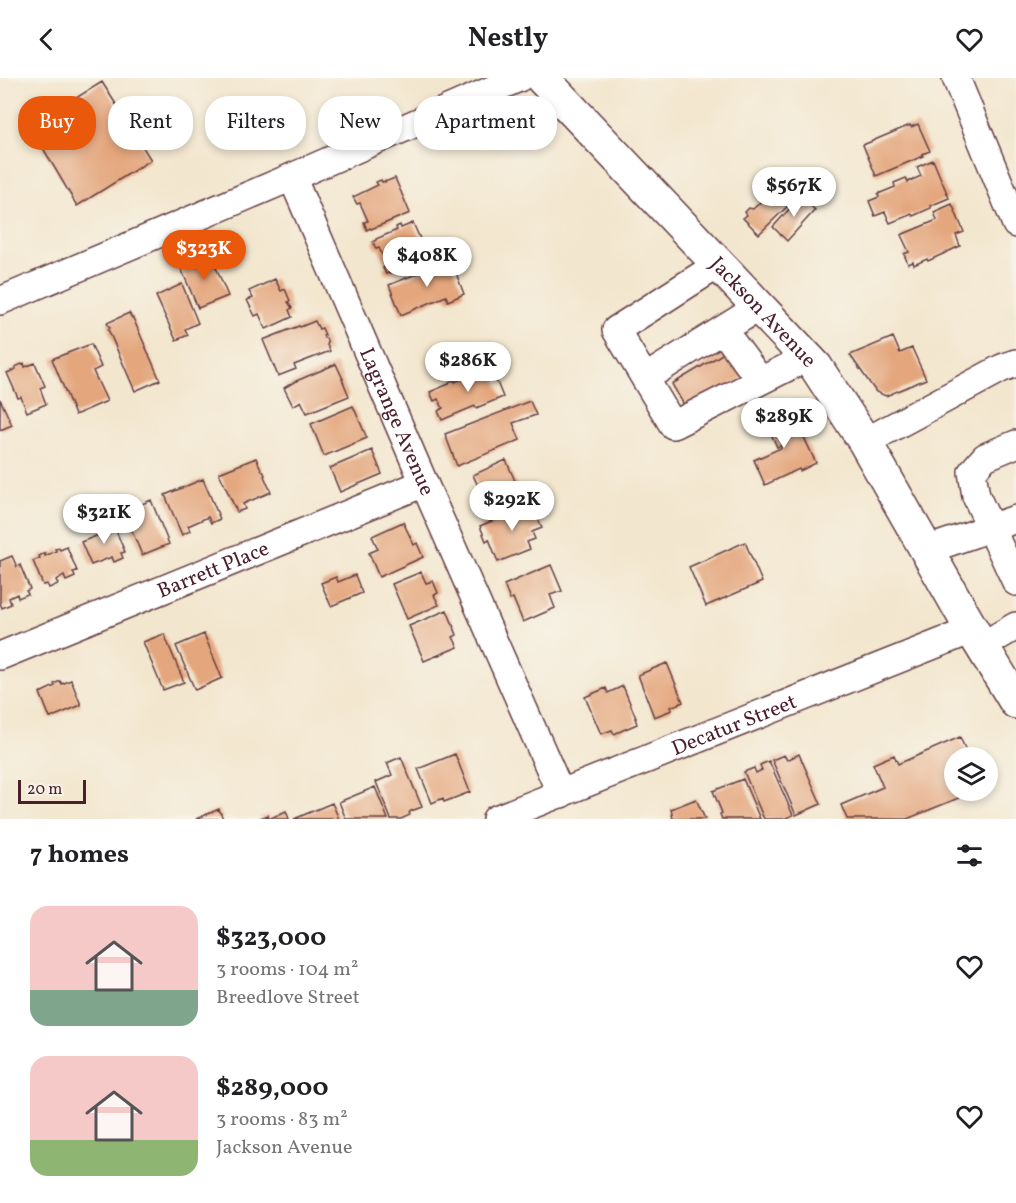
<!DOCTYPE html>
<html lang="en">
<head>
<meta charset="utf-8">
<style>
  body { margin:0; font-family:Vollkorn,serif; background:#f2f2f2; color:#202124; height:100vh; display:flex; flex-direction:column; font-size:22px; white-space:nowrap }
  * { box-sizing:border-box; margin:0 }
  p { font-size:20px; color:#757577 }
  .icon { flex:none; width:33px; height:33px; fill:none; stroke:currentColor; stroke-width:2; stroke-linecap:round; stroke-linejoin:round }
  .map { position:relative; height:741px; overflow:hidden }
  .sheet { display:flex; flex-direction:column; background:#fff; flex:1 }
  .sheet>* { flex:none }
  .guide { position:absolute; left:18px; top:18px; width:600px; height:54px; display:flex; gap:12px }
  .controls { position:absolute; left:944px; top:669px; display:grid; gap:12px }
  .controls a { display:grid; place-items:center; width:54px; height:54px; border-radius:50%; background:#fff; box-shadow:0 3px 9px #0003; font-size:30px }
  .scale { position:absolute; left:18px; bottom:15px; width:68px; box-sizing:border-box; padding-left:6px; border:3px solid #4a1f2b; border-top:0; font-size:16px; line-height:21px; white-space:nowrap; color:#4a1f2b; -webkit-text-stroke:4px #f7f3e8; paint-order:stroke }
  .price { position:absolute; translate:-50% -51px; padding:0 14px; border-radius:21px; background:#fff; color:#222; font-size:20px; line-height:39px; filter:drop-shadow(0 2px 3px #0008) }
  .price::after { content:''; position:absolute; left:50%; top:36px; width:18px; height:14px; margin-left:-9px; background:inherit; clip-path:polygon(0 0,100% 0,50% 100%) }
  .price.active { background:#ea580c; color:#fff }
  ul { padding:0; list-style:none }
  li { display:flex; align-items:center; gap:18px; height:150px; padding:0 30px }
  li span { display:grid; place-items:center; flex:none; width:168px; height:120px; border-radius:18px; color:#555 }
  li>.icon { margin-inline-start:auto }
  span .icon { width:72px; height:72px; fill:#fffc; stroke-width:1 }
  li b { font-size:26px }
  h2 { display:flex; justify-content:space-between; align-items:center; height:72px; padding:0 30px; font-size:26px }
  .pill { padding:0 21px; border-radius:24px; background:#fff; box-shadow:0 3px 9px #0003; font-size:21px; line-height:54px }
  .pill.active { background:#ea580c; color:#fff }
  header { display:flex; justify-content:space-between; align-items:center; height:78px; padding:0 30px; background:#fff; font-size:27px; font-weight:700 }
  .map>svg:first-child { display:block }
  .building { fill:#e4a67d }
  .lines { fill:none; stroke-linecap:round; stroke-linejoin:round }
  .minor-casing { stroke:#633d43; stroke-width:30 }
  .major-casing { stroke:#633d43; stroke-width:36 }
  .minor { stroke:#fff; stroke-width:27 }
  .major { stroke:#fff; stroke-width:33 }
  .labels { text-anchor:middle; stroke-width:5; stroke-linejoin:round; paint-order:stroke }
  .street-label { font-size:21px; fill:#4a1f2b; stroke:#f7f3e8 }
</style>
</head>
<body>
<header><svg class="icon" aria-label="back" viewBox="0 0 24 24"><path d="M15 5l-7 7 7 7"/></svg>Nestly<svg class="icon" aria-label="heart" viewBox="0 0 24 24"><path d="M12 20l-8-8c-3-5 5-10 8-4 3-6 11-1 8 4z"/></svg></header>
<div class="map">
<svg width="1016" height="741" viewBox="0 0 1016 741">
  <rect width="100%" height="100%" fill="#f7f3e8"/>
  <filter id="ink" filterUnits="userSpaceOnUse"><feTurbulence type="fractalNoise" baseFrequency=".0167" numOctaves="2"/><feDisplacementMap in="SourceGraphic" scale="12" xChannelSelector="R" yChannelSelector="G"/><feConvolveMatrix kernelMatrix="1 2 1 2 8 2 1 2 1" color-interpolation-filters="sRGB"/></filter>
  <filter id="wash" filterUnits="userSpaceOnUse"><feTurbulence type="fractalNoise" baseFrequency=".008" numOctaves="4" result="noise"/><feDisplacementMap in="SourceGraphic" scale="24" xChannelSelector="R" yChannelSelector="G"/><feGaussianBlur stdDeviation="1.35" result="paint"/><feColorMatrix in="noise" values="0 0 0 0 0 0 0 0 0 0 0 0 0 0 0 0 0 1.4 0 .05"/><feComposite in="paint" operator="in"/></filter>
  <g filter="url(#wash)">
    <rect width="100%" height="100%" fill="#f3e6ce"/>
    <g id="blocks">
      <!-- building -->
      <path class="building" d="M 102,4 L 151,82 L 77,128 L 30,48 Z
        M 918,46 L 930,73 L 922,76 L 923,78 L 876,98 L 863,67 L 910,47 L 911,49 Z
        M 933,82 L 949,120 L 930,128 L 931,130 L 913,138 L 912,136 L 890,145 L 885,134 L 875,138 L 869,123 L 879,119 L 878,116 L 895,109 L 894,105 L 906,100 L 908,104 L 921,98 L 917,89 Z
        M 395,100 L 410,135 L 371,151 L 370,150 L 367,152 L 364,144 L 368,143 L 360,125 L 357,126 L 353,119 L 378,107 L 376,104 L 381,102 L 382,104 L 385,103 L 385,104 Z
        M 781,104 L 784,108 L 788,104 L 800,116 L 759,156 L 743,140 L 747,137 L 745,134 L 749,130 L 753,131 Z
        M 801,118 L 815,132 L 787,163 L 773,149 Z
        M 952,126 L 964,154 L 956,157 L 960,168 L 928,183 L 927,181 L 914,187 L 913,184 L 908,186 L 904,176 L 909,174 L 901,157 L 937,142 L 934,134 Z
        M 413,145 L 429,181 L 386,196 L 383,190 L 387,188 L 379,170 L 376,171 L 373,164 L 376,162 L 376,161 L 397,152 L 396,149 L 400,147 L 401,150 Z
        M 210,175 L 228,218 L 198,230 L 180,188 Z
        M 451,182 L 464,216 L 448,223 L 446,218 L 401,237 L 389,207 Z
        M 275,201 L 281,213 L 285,211 L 290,223 L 288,224 L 292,230 L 289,232 L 292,239 L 266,251 L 259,236 L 255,238 L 247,222 L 253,220 L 249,213 Z
        M 182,206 L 198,245 L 185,251 L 188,257 L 176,262 L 156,218 Z
        M 129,235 L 132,240 L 133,240 L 160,302 L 135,313 L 108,251 L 110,250 L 107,245 Z
        M 315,243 L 319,251 L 322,250 L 325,257 L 323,257 L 324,260 L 326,260 L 328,265 L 327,267 L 330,273 L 294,287 L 296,291 L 278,298 L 263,262 L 299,248 L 300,249 Z
        M 893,259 L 900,275 L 912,270 L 926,301 L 886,318 L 876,314 L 850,277 Z
        M 91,266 L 101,289 L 93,293 L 107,323 L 75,337 L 52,281 Z
        M 734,269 L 750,296 L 687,332 L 672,306 Z
        M 24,285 L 25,289 L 35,285 L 45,308 L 40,310 L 46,326 L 27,334 L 21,319 L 18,320 L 7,295 L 16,291 L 15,289 Z
        M 336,286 L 343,301 L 342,301 L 349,318 L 307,335 L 301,323 L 293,328 L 284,310 L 294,304 Z
        M 490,287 L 503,319 L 476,330 L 475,328 L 442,342 L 438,333 L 443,330 L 438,321 L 434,323 L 430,314 L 449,306 L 449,304 L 454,302 L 455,304 L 463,300 L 463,298 Z
        M 0,321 L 12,347 L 0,352 Z
        M 530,323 L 536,337 L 513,345 L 520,362 L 457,388 L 445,356 Z
        M 353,328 L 367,360 L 324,378 L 311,346 Z
        M 782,329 L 790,348 L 795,346 L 800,356 L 802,355 L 816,385 L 800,393 L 799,391 L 765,407 L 754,382 L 781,370 L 780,368 L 777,369 L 763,338 Z
        M 372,372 L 382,396 L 340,414 L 330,390 Z
        M 256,380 L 262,393 L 263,393 L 265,397 L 264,398 L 271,414 L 243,426 L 245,431 L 237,434 L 219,395 Z
        M 506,382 L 523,421 L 494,434 L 483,408 L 479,410 L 473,397 Z
        M 203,401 L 220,441 L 211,445 L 208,439 L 188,448 L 190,453 L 182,457 L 165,417 Z
        M 151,422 L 169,466 L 142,477 L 124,434 Z
        M 532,426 L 542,450 L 532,454 L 535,461 L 527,464 L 530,471 L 498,484 L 489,461 L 486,463 L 480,448 Z
        M 111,441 L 125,474 L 121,475 L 123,480 L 114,484 L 112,479 L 91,487 L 81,464 L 104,455 L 101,446 Z
        M 403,444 L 414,467 L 417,465 L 423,479 L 379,499 L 369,475 L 378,471 L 372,458 Z
        M 745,464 L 762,504 L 706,528 L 689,489 Z
        M 67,469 L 77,493 L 73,494 L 75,499 L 66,503 L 64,498 L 56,502 L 58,506 L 49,510 L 47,506 L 43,507 L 33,483 L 40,480 L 39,478 L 45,475 L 45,478 L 56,473 L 55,471 L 59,470 L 60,472 Z
        M 12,478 L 17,489 L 20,487 L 30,511 L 26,513 L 28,516 L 18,520 L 17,516 L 9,520 L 11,526 L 2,530 L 0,525 L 0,483 Z
        M 551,487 L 562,513 L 550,517 L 555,530 L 523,544 L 513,520 L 510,522 L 504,507 Z
        M 421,494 L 426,505 L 433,503 L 438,515 L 434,517 L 439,527 L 407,541 L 392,506 Z
        M 355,497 L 362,515 L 331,528 L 321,505 L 336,499 L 338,504 Z
        M 447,532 L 457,557 L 453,559 L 458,569 L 424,583 L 409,548 Z
        M 164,556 L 184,604 L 163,612 L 143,564 Z
        M 204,556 L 222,600 L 195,612 L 176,568 Z
        M 667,585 L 683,624 L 671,629 L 672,632 L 654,639 L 638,597 Z
        M 71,602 L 81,627 L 50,640 L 40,615 L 55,608 L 54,606 L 60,603 L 62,606 Z
        M 623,608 L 636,640 L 635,640 L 637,646 L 614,656 L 612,652 L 601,656 L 585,619 L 606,610 L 608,615 Z
        M 960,659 L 969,680 L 954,680 L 954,712 L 976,713 L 907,741 L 847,741 L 841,727 L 883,709 L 873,686 L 894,677 L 898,686 Z
        M 455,676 L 470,714 L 444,724 L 443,720 L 432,725 L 418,691 Z
        M 799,676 L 821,726 L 796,737 L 772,682 L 784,677 L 787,682 Z
        M 401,679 L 422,729 L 411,733 L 409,735 L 410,737 L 401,741 L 391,741 L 376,704 L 392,697 L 387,685 Z
        M 769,683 L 793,737 L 784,741 L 764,741 L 744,694 L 754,690 L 756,695 L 762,692 L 760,687 Z
        M 743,701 L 760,741 L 722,741 L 720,736 L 722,735 L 713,713 Z
        M 375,709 L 388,741 L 346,741 L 339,724 Z
        M 696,721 L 705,741 L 673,741 L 671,731 Z
        M 332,725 L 339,741 L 294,741 Z
        M 219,731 L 223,741 L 196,741 Z
        M 286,733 L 289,741 L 258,741 L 268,737 L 269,741 Z"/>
    </g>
  </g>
  <g filter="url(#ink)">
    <use href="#blocks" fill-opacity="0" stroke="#633d43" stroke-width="1.5"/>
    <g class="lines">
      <defs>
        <g id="minor">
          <path d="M 956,0 L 1016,146"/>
          <path id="s1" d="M 292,99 L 424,405 L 561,716"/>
          <path d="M 719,186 L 616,252 L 673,347 L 808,279"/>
          <path d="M 0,223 L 292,99 L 519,0"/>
          <path d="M 723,252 L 760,302"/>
          <path d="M 645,300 L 759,229"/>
          <path d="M 865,364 L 1002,290 L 1016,285"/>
          <path d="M 1016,366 L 985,379 L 972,394 L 976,418 L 1016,504"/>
          <path d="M 927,472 L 1016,441"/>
          <path d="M 982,568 L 1016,548"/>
          <path id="s2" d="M 0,578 L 424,405"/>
          <path id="s3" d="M 496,741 L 972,552"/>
        </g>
        <g id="major">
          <path id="s4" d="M 542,0 L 816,289 L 865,364 L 972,552 L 1016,624"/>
        </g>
      </defs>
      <!-- minor casing -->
      <use href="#minor" class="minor-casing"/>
      <!-- major casing -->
      <use href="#major" class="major-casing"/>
      <!-- minor -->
      <use href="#minor" class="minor"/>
      <!-- major -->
      <use href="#major" class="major"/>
    </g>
  </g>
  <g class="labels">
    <!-- street labels -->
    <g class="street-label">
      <text dy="7" stroke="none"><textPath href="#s4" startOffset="322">Jackson Avenue</textPath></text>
      <text dy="7" stroke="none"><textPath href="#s1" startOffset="266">Lagrange Avenue</textPath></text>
      <text dy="7" stroke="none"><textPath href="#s2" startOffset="230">Barrett Place</textPath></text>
      <text dy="7" stroke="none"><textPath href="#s3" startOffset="256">Decatur Street</textPath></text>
    </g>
  </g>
</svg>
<div class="controls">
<a><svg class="icon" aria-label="layers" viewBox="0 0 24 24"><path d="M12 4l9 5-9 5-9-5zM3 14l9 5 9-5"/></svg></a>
</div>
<div class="scale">20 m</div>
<b class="price" style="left:794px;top:140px">$567K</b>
<b class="price active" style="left:204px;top:203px">$323K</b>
<b class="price" style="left:427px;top:210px">$408K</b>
<b class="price" style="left:468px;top:315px">$286K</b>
<b class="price" style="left:784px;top:371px">$289K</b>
<b class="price" style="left:512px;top:454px">$292K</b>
<b class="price" style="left:104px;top:467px">$321K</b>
<div class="guide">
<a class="pill active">Buy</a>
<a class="pill">Rent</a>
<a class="pill">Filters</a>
<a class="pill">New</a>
<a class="pill">Apartment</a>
</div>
</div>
<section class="sheet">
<h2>7 homes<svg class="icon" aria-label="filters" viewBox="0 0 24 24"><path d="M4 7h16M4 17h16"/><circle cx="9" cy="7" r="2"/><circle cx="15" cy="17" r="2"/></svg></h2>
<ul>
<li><span style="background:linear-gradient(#f6c9c9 70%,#7fa58c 0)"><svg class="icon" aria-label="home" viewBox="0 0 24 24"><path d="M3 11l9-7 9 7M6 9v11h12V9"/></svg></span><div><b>$323,000</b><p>3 rooms · 104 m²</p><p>Breedlove Street</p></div><svg class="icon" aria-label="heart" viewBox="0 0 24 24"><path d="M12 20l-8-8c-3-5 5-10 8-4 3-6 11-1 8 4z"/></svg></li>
<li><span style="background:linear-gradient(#f6c9c9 70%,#8fb573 0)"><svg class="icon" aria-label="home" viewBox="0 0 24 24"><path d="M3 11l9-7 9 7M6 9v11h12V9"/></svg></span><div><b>$289,000</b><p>3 rooms · 83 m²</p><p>Jackson Avenue</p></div><svg class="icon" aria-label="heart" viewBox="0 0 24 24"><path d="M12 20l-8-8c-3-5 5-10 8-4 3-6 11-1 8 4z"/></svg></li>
</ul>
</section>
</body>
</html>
